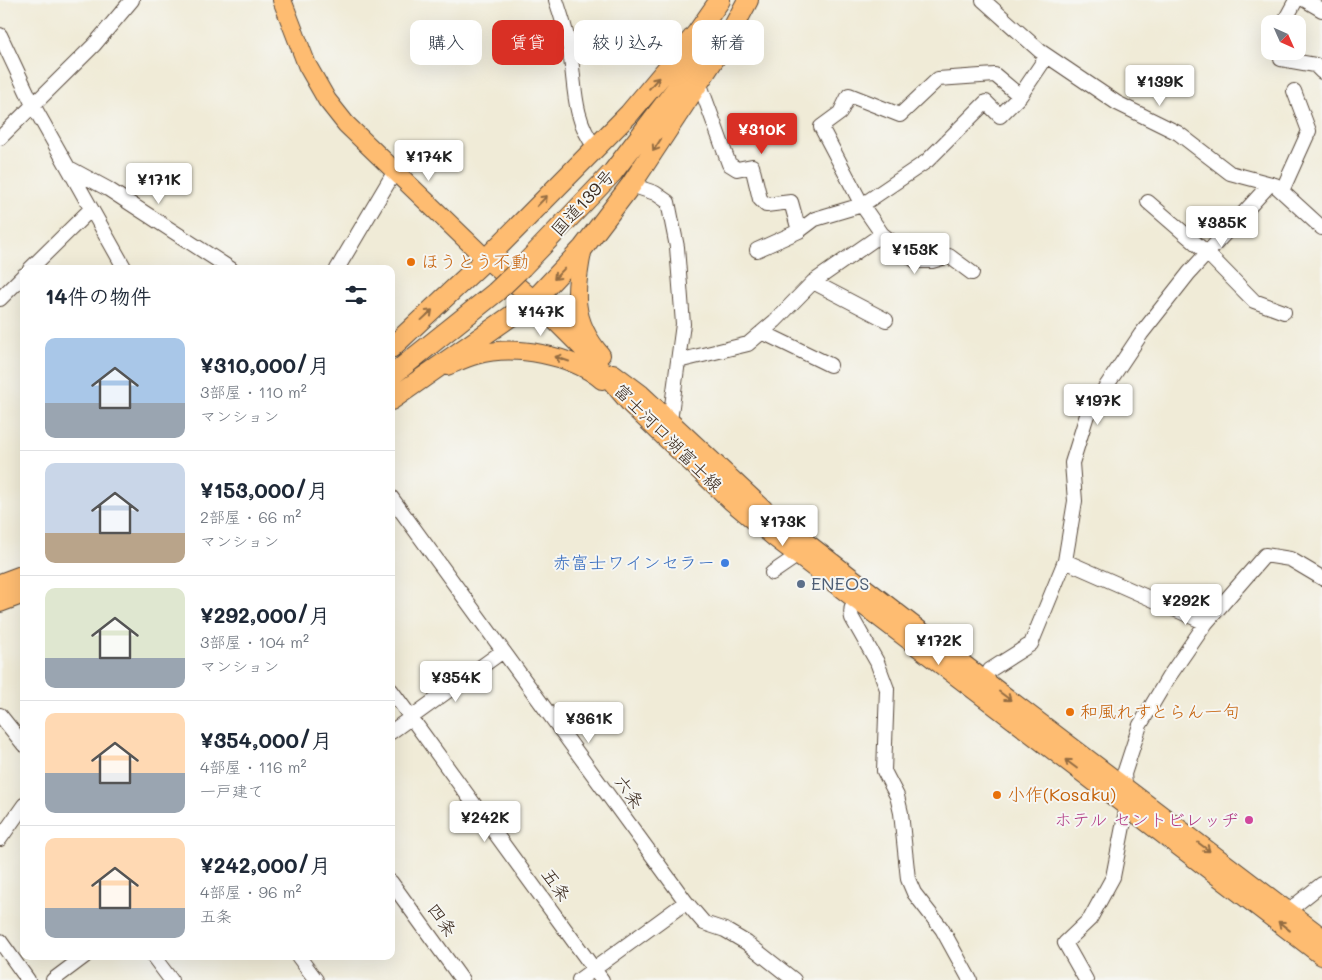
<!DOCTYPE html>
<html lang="ja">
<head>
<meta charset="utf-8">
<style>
  body { margin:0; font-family:Mali,"Klee One",sans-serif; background:#f6f6f7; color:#1f2937; height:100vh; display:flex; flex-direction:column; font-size:19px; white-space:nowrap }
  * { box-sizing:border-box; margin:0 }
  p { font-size:16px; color:#747a83 }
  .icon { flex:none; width:28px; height:28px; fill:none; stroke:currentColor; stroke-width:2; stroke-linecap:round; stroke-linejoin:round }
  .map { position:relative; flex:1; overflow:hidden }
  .drawer { position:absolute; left:20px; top:265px; width:375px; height:695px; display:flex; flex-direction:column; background:#fff; border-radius:10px; box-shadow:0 5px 20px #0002 }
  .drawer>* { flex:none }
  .banner { position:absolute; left:410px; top:20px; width:475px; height:45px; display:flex; gap:10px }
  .needle { width:32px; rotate:135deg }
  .controls { position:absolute; left:1261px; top:15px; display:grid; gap:10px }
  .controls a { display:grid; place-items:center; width:45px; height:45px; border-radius:10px; background:#fff; box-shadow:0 5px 20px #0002; font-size:25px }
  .price { position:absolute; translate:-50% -42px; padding:0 11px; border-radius:5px; background:#fff; color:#222; font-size:16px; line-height:32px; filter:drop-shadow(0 1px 2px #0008) }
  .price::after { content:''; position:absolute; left:50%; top:30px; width:15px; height:11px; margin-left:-8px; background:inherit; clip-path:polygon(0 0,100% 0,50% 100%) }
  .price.active { background:#d93025; color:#fff }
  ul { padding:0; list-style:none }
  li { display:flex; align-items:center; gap:15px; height:125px; padding:0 25px }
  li+li { border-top:1px solid #e0e1e3 }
  li span { display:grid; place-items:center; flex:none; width:140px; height:100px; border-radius:10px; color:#555 }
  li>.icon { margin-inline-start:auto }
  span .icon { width:60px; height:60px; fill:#fffc; stroke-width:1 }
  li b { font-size:21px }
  h2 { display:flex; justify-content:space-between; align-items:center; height:60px; padding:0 25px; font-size:21px }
  .tag { padding:0 18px; border-radius:10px; background:#fff; box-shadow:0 5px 20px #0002; font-size:18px; line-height:45px }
  .tag.active { background:#d93025; color:#fff }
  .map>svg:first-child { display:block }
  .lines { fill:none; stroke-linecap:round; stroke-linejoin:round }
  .minor-casing { stroke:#56473a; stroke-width:16 }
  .major-casing { stroke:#56473a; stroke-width:20 }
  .highway-casing { stroke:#56473a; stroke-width:22 }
  .minor { stroke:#fff; stroke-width:14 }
  .major { stroke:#febc71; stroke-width:18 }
  .highway { stroke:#febc71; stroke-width:20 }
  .highway-bridge-casing { stroke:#56473a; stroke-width:22; stroke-linecap:butt }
  .highway-bridge { stroke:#febc71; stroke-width:20 }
  .oneway { stroke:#936c43 }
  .food-dot { fill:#e8710a; stroke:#f6f6f2; stroke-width:2 }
  .shop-dot { fill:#3f7fe0; stroke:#f6f6f2; stroke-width:2 }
  .service-dot { fill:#5c6f8a; stroke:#f6f6f2; stroke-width:2 }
  .hotel-dot { fill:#d1479c; stroke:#f6f6f2; stroke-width:2 }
  .labels { text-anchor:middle; stroke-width:4; stroke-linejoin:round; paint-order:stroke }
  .street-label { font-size:18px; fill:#3b2a1e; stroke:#f6f6f2 }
  .food-label { font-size:18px; fill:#c56008; stroke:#f6f6f2; text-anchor:start }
  .shop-label { font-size:18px; fill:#366cbe; stroke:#f6f6f2; text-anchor:end }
  .service-label { font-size:18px; fill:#4e5e75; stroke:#f6f6f2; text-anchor:start }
  .hotel-label { font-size:18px; fill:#b23c85; stroke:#f6f6f2; text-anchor:end }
</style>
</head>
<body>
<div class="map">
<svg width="1322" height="980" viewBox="0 0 1322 980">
  <rect width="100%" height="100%" fill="#f6f6f2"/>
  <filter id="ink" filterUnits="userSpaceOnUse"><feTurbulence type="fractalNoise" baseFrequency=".02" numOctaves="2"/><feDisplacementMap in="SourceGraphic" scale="10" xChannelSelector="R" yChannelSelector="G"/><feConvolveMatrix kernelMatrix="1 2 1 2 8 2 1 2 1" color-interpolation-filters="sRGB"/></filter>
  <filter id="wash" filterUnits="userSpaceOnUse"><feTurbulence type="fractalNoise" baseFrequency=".0096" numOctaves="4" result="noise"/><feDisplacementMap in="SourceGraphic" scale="20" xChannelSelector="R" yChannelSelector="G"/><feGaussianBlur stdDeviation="1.12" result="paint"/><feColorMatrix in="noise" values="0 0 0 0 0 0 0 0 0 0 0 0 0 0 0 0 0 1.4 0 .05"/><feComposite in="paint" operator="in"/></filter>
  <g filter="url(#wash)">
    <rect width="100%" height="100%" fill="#f0ebd7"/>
  </g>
  <g filter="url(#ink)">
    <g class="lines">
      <defs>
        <path id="minor" d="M 556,0 C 561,15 566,30 569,46 C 576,82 571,116 595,147
          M 983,0 L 1040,51 L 1117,103 L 1178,133 L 1230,173 L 1275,185 L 1322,228
          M 1305,0 L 1322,10
          M 1283,24 L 1296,0
          M 0,35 L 33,105 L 125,269
          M 1280,51 L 1281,59 L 1315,65 L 1322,72
          M 699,82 L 729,164 L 737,169 L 752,166 L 760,199 L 766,205 L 791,202 L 799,231
          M 0,138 L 94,45 L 132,0
          M 71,169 L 108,189 L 231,269
          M 631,185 L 655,193 L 668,202 L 677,247 L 683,324 L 678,361
          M 1282,191 L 1309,131 L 1294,91
          M 1148,202 L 1207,253 L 1254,301 L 1284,312
          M 882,234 L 916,261 L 932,261 L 949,256 L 972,273
          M 757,250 L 799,231 L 815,219 L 862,205 L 927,161 L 986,102 L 1000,116 L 1020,96
          M 30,269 L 91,209
          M 337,269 L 395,171
          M 813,282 L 886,320
          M 0,299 L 24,275
          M 762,332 L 830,365
          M 665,426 L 670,421 L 678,361 L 748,344 L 775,321 L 813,282 L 882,234 L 862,205 L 821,127 L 840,113 L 849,95 L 900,115 L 938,79 L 995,75 L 1020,96 L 1047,56
          M 391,497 L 686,902 L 704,923 L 725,930 L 747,943 L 794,980
          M 1065,561 L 1206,623
          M 772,573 L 804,551
          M 862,593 C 854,602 849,607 852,618 L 877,662 L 887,689 L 884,771 L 897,796 L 901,813 L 908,879 L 914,893 L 942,929 L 970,980
          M 984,680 L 990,670 L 1031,644 L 1065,561 L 1075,501 L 1072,463 L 1087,415 L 1141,334 L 1189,273 L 1270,184
          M 391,690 L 602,980
          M 0,715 L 24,745
          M 391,732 L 503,651
          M 0,839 L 24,805
          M 391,882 L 462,980
          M 1288,911 L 1322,884
          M 0,941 L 28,980
          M 153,956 L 171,980
          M 298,956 L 316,980
          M 53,980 L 85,956
          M 579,980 L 686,902
          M 1086,980 L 1065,943 L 1090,919 L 1113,877 L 1127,806 L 1124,774 L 1140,725 L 1168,678 L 1206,623 L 1265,555 L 1290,559 L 1322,578"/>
        <path id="major" d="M 282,0 L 307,65 L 327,100 L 346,124 L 486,259 L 534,300 L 589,355 L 631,405 L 731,501 L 775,538 L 1322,956
          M 583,248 C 574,291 571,320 601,355
          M 447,366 C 457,362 466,358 476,355 C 514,344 572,355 602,380
          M 613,373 L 641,394 L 767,512 L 1001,693 L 1322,937"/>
        <path id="highway" d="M 522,267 L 613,172 L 702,55
          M 391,348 L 486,259 L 629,114 L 697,33 L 720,0
          M 391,376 L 496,292
          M 391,400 L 534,300 L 583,248 L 631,185 L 726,41 L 748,0
          M 0,584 L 24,575
          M 0,602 L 24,593"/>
      </defs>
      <!-- minor casing -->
      <use href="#minor" class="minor-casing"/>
      <!-- major casing -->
      <use href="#major" class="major-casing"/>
      <!-- highway casing -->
      <use href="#highway" class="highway-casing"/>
      <!-- minor -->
      <use href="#minor" class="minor"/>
      <!-- major -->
      <use href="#major" class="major"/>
      <!-- highway -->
      <use href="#highway" class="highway"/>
      <defs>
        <path id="highway-bridge" d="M 496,292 L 522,267"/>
      </defs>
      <!-- highway-bridge casing -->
      <use href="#highway-bridge" class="highway-bridge-casing"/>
      <!-- highway-bridge -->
      <use href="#highway-bridge" class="highway-bridge"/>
    </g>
    <!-- one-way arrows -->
    <defs><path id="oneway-shaft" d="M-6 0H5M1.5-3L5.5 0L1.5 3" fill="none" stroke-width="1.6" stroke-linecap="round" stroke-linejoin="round" transform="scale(1.25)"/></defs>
    <g class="oneway">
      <use href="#oneway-shaft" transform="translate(654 83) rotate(-50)"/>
      <use href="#oneway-shaft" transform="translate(657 145) rotate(123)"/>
      <use href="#oneway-shaft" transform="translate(542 201) rotate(-46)"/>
      <use href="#oneway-shaft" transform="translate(559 274) rotate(134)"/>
      <use href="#oneway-shaft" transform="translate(427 315) rotate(-43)"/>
      <use href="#oneway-shaft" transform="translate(562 359) rotate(-161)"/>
      <use href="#oneway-shaft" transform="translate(1005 696) rotate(37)"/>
      <use href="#oneway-shaft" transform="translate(1071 764) rotate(-143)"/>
      <use href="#oneway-shaft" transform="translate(1204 847) rotate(37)"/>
      <use href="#oneway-shaft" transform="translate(1284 926) rotate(-142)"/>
    </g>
  </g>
  <!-- markers -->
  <g class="food-dot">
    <circle cx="411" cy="262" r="5"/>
    <circle cx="1070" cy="712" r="5"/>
    <circle cx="997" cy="795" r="5"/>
  </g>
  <circle class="shop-dot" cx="725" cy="563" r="5"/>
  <circle class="service-dot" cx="801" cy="584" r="5"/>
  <circle class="hotel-dot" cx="1249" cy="820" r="5"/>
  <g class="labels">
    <!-- street labels -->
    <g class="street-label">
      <text transform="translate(583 203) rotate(-47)" y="6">国道139号</text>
      <text transform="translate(668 438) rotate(45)" y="6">富士河口湖富士線</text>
      <text transform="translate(629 792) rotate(54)" y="6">六条</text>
      <text transform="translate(556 885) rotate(54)" y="6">五条</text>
      <text transform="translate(442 920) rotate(54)" y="6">四条</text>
    </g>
    <!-- food labels -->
    <g class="food-label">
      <text x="421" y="268">ほうとう不動</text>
      <text x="1080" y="718">和風れすとらん一句</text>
      <text x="1007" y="801">小作(Kosaku)</text>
    </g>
    <!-- shop labels -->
    <g class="shop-label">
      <text x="715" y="569">赤富士ワインセラー</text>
    </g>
    <!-- service labels -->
    <g class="service-label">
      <text x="811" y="590">ENEOS</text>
    </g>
    <!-- hotel labels -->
    <g class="hotel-label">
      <text x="1239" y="826">ホテル セントビレッヂ</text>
    </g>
  </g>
</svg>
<div class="controls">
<a><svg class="needle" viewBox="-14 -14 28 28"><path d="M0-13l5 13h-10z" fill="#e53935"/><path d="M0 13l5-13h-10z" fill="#747a83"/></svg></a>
</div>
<b class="price" style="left:1160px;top:107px">¥139K</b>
<b class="price active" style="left:762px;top:155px">¥310K</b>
<b class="price" style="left:429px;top:182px">¥174K</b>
<b class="price" style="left:159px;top:205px">¥171K</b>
<b class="price" style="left:1222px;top:248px">¥385K</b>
<b class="price" style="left:915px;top:275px">¥153K</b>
<b class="price" style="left:541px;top:337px">¥147K</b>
<b class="price" style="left:1098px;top:426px">¥197K</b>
<b class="price" style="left:783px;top:547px">¥173K</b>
<b class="price" style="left:1186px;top:626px">¥292K</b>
<b class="price" style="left:939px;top:666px">¥172K</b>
<b class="price" style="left:456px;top:703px">¥354K</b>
<b class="price" style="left:589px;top:744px">¥361K</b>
<b class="price" style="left:485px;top:843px">¥242K</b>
<div class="banner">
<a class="tag">購入</a>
<a class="tag active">賃貸</a>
<a class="tag">絞り込み</a>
<a class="tag">新着</a>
</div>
<section class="drawer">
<h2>14件の物件<svg class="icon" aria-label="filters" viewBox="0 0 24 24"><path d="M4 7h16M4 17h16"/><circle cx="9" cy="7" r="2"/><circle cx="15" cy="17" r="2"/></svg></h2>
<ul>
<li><span style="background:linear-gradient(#a9c7e8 65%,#9aa5b1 0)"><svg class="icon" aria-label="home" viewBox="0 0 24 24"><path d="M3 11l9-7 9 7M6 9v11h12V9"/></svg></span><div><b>¥310,000/月</b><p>3部屋 · 110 m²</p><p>マンション</p></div></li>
<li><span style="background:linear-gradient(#c9d6e8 70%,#b9a48a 0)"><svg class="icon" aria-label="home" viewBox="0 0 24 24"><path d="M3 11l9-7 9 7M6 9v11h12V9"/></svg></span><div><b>¥153,000/月</b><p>2部屋 · 66 m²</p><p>マンション</p></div></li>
<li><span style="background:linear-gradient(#dfe7d0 70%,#9aa5b1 0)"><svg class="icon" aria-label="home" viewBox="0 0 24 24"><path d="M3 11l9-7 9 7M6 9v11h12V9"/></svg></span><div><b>¥292,000/月</b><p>3部屋 · 104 m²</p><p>マンション</p></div></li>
<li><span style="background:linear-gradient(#ffd9b3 60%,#9aa5b1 0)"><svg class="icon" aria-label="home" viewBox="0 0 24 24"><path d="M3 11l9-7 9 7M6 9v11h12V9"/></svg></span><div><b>¥354,000/月</b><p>4部屋 · 116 m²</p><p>一戸建て</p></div></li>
<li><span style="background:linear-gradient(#ffd9b3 70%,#9aa5b1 0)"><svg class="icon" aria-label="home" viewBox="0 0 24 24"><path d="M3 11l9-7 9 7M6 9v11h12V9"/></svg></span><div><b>¥242,000/月</b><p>4部屋 · 96 m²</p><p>五条</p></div></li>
</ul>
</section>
</div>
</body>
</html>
